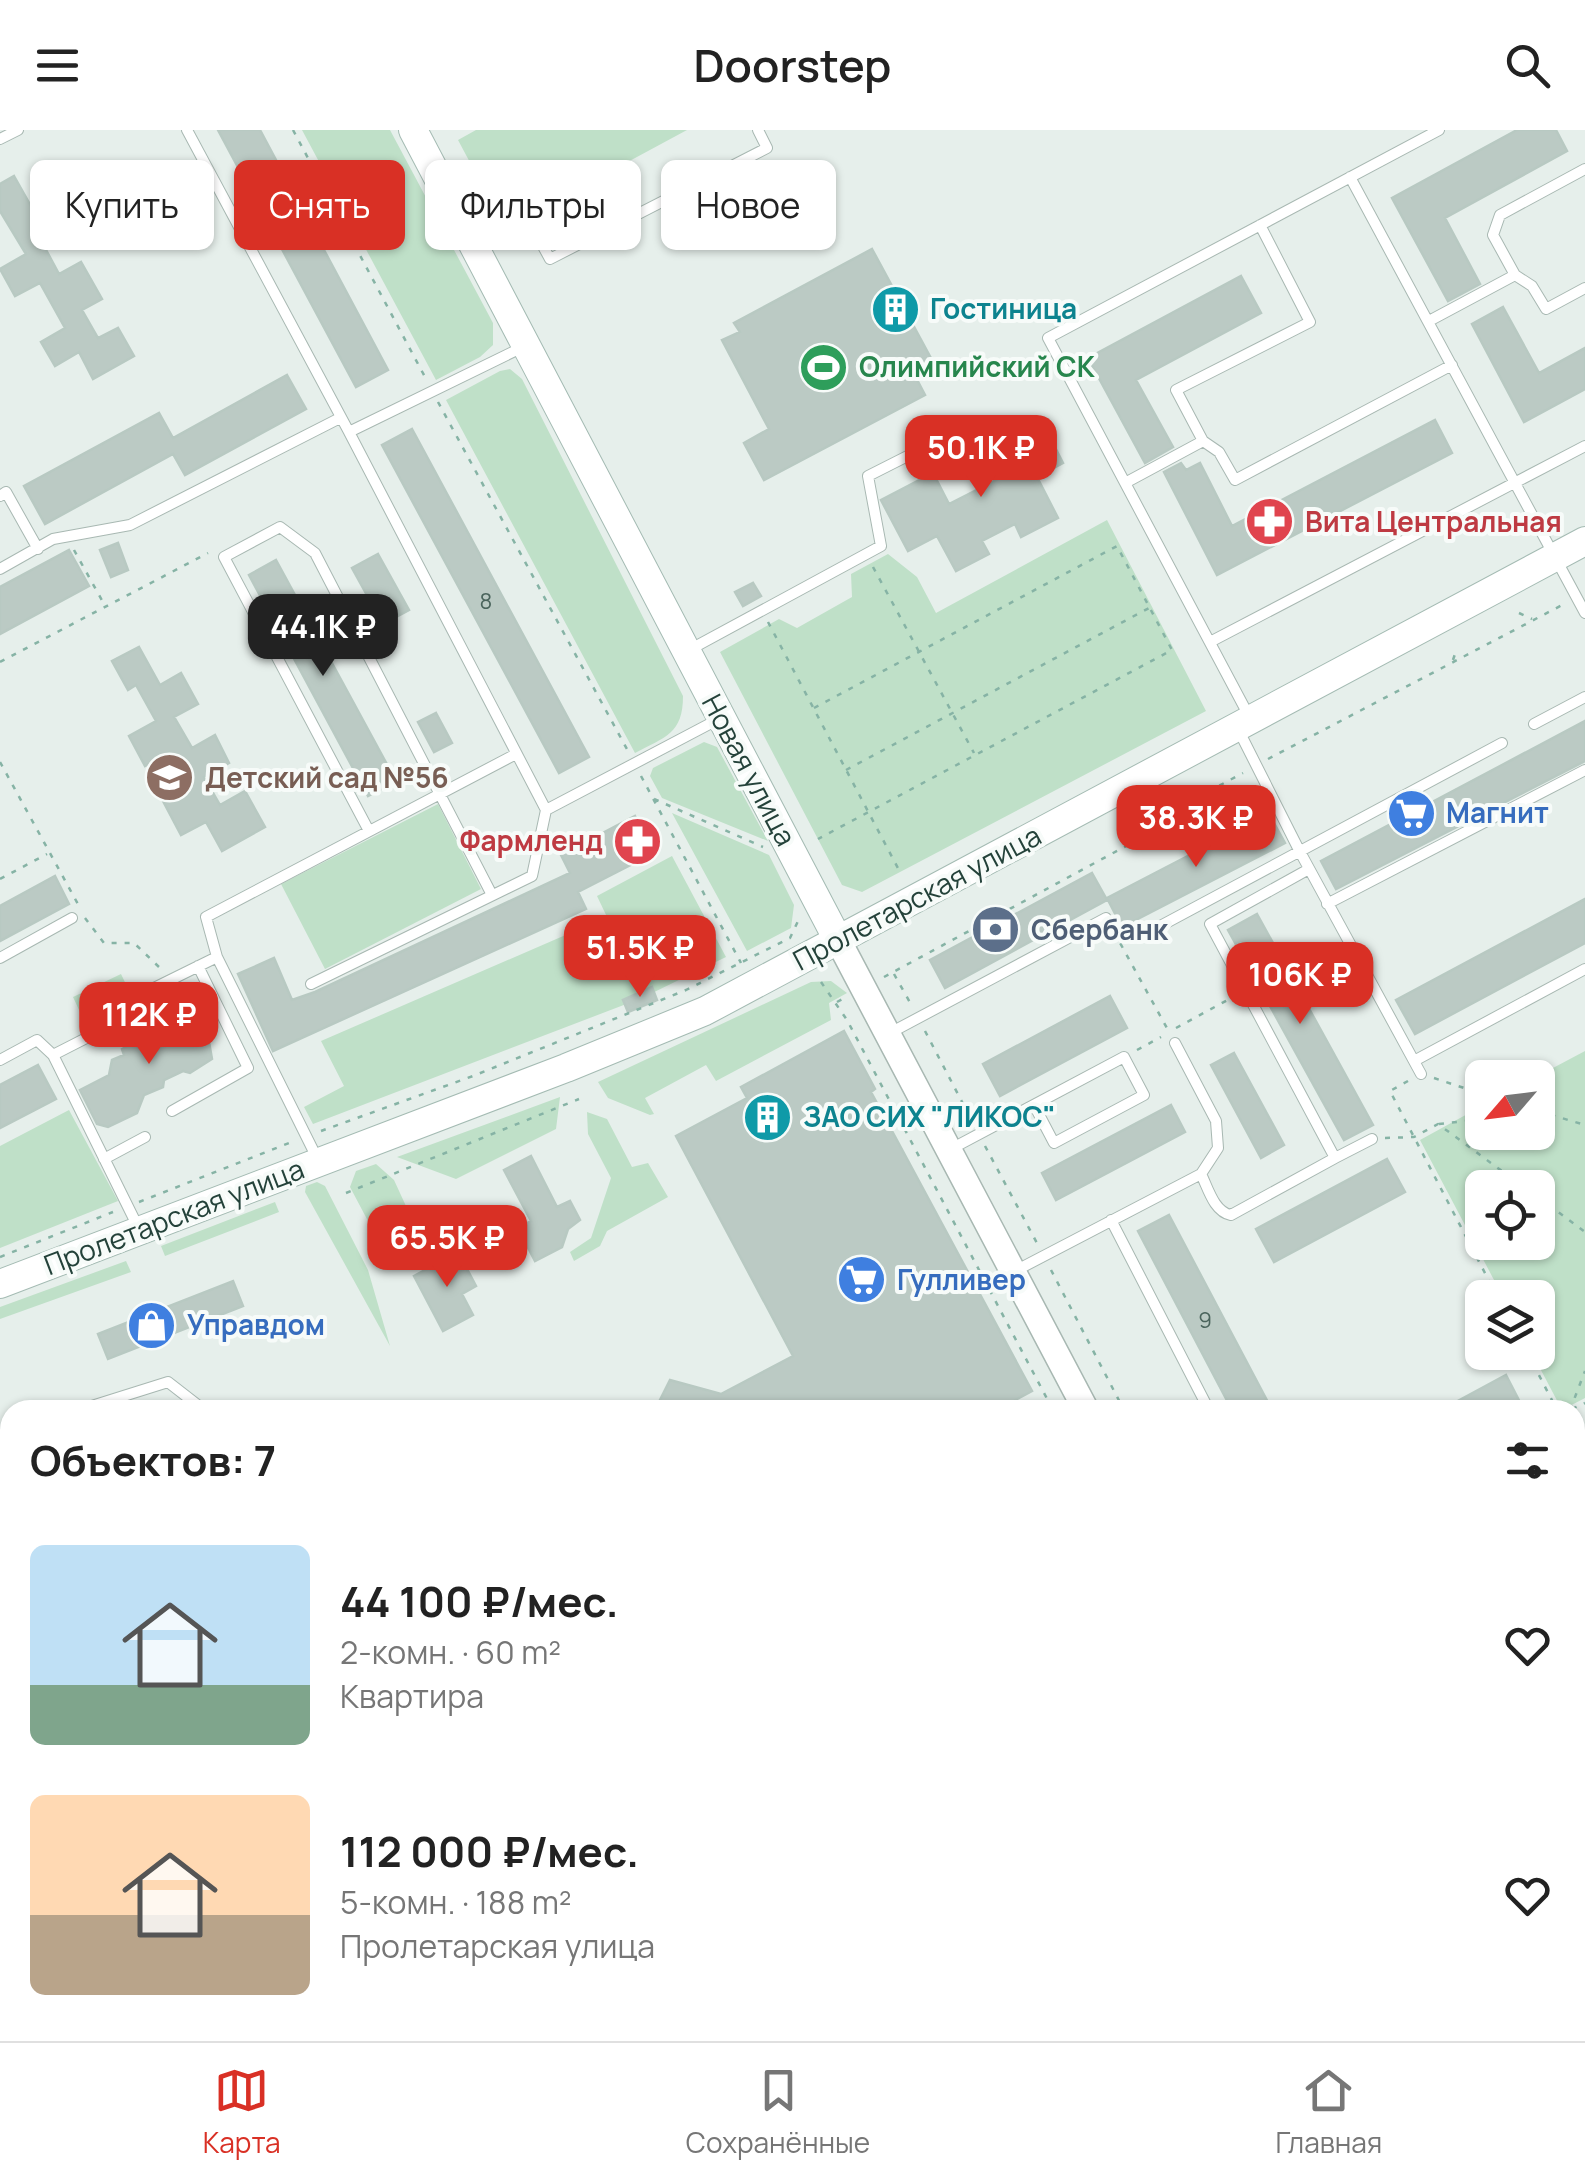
<!DOCTYPE html>
<html lang="ru">
<head>
<meta charset="utf-8">
<style>
  body { margin:0; font-family:Manrope,sans-serif; background:#f2f2f2; color:#222; height:100vh; display:flex; flex-direction:column; font-size:38px; white-space:nowrap }
  * { box-sizing:border-box; margin:0 }
  p { font-size:32px; color:#767676 }
  .icon { flex:none; width:55px; height:55px; fill:none; stroke:currentColor; stroke-width:2; stroke-linecap:round; stroke-linejoin:round }
  .map { position:relative; flex:1; overflow:hidden }
  .side { position:absolute; left:0px; top:1270px; width:1585px; height:642px; display:flex; flex-direction:column; background:#fff; border-radius:30px 30px 0 0; box-shadow:0 2px 8px #0004 }
  .side>* { flex:none }
  .hud { position:absolute; left:30px; top:30px; width:1000px; height:90px; display:flex; gap:20px }
  .needle { width:65px; rotate:242deg }
  .fabs { position:absolute; left:1465px; top:930px; display:grid; gap:20px }
  .fabs a { display:grid; place-items:center; width:90px; height:90px; border-radius:15px; background:#fff; box-shadow:0 2px 8px #0004; font-size:50px }
  .price { position:absolute; translate:-50% -85px; padding:0 22px; border-radius:20px; background:#d93025; color:#fff; font-size:32px; line-height:65px; filter:drop-shadow(0 2px 5px #0008) }
  .price::after { content:''; position:absolute; left:50%; top:60px; width:30px; height:22px; margin-left:-15px; background:inherit; clip-path:polygon(0 0,100% 0,50% 100%) }
  .price.current { background:#222; color:#fff }
  ul { padding:0; list-style:none }
  li { display:flex; align-items:center; gap:30px; height:250px; padding:0 30px }
  li span { display:grid; place-items:center; flex:none; width:280px; height:200px; border-radius:15px; color:#555 }
  li>.icon { margin-inline-start:auto }
  span .icon { width:120px; height:120px; fill:#fffc; stroke-width:1 }
  li b { font-size:42px }
  h2 { display:flex; justify-content:space-between; align-items:center; height:120px; padding:0 30px; font-size:42px }
  .tag { padding:0 35px; border-radius:15px; background:#fff; box-shadow:0 2px 8px #0004; font-size:35px; line-height:90px }
  .tag.current { background:#d93025; color:#fff }
  header { display:flex; justify-content:space-between; align-items:center; height:130px; padding:0 30px; background:#fff; font-size:45px; font-weight:600 }
  .tabs { display:flex; justify-content:space-around; align-items:center; height:140px; border-top:2px solid #e0e0e0; background:#fff; font-size:28px; color:#767676 }
  .tabs a { display:grid; justify-items:center; gap:5px }
  .tabs .current { color:#d93025 }
  .map>svg:first-child { display:block }
  .green { fill:#bfe0c8; fill-rule:evenodd }
  .building { fill:#bbcac4; stroke:#b8c9c2; stroke-width:2.5 }
  .lines { fill:none; stroke-linecap:round; stroke-linejoin:round }
  .service-casing { stroke:#a8b8b2; stroke-width:12 }
  .minor-casing { stroke:#a8b8b2; stroke-width:22 }
  .tertiary-casing { stroke:#a8b8b2; stroke-width:28 }
  .secondary-casing { stroke:#a4bbb3; stroke-width:30 }
  .path { stroke:#86b3a5; stroke-width:2.5; stroke-dasharray:5 8; stroke-linecap:butt }
  .service { stroke:#fff; stroke-width:10 }
  .minor { stroke:#fff; stroke-width:20 }
  .tertiary { stroke:#fff; stroke-width:25 }
  .secondary { stroke:#fff; stroke-width:28 }
  .labels { text-anchor:middle; stroke-width:8; stroke-linejoin:round; paint-order:stroke }
  .number-label { font-size:22px; fill:#4a645c }
  .culture-label { font-size:28px; font-weight:bold; fill:#0d838f; stroke:#f7fbf9; text-anchor:start }
  .leisure-label { font-size:28px; font-weight:bold; fill:#27864d; stroke:#f7fbf9; text-anchor:start }
  .health-label { font-size:28px; font-weight:bold; fill:#be3a42; stroke:#f7fbf9; text-anchor:start }
  .street-label { font-size:28px; fill:#24423a; stroke:#f7fbf9 }
  .education-label { font-size:28px; font-weight:bold; fill:#785e54; stroke:#f7fbf9; text-anchor:start }
  .shop-label { font-size:28px; font-weight:bold; fill:#366cbe; stroke:#f7fbf9; text-anchor:start }
  .service-label { font-size:28px; font-weight:bold; fill:#4e5e75; stroke:#f7fbf9; text-anchor:start }
</style>
</head>
<body>
<header><svg class="icon" aria-label="menu" viewBox="0 0 24 24"><path d="M4 6h16M4 12h16M4 18h16"/></svg>Doorstep<svg class="icon" aria-label="search" viewBox="0 0 24 24"><circle cx="10" cy="10" r="6"/><path d="M15 15l6 6"/></svg></header>
<div class="map">
<svg width="1585" height="1911" viewBox="0 0 1585 1911">
  <rect width="100%" height="100%" fill="#e6efeb"/>
  <!-- green -->
  <path class="green" d="M 302,0 L 390,0 L 493,193 L 493,215 L 480,227 L 436,250 Z
    M 476,0 L 687,0 L 505,98 L 458,10 Z
    M 510,239 L 522,249 L 683,566 C 683,604 665,607 635,623 L 446,270 L 500,241 Z
    M 1107,390 L 1206,581 L 862,762 L 842,755 L 720,522 L 779,489 L 797,498 L 852,467 L 851,444 L 888,424 L 917,447 L 936,483 Z
    M 704,612 L 717,617 L 768,711 L 662,668 L 650,646 L 653,638 Z
    M 438,674 L 481,759 L 325,839 L 281,754 Z
    M 672,683 L 769,725 L 794,775 L 791,798 L 747,821 Z
    M 672,726 L 726,827 L 642,868 L 313,994 L 304,977 L 344,956 L 321,911 L 607,787 L 597,766 Z
    M 121,844 L 136,875 L 87,897 L 73,867 Z
    M 831,851 L 847,863 L 829,873 L 831,890 L 716,951 L 706,935 L 645,968 L 654,984 L 650,985 L 608,968 L 598,952 L 811,852 Z
    M 1585,921 L 1585,1268 L 1562,1280 L 1532,1223 L 1538,1222 L 1538,1168 L 1503,1167 L 1420,1010 L 1482,976 L 1482,1002 L 1538,1002 L 1536,947 ZM 1482,1058 L 1538,1058 L 1538,1112 L 1482,1112 Z
    M 560,967 L 556,999 L 456,1049 L 397,1027 Z
    M 69,980 L 118,1071 L 0,1118 L 0,1016 Z
    M 587,982 L 607,989 L 632,1037 L 648,1033 L 668,1067 L 607,1101 L 600,1116 L 574,1131 L 570,1122 L 591,1108 L 611,1048 L 588,1004 Z
    M 376,1034 L 394,1050 L 411,1087 L 404,1109 L 387,1127 L 350,1057 L 356,1041 Z
    M 317,1052 L 325,1056 L 368,1140 L 390,1216 L 305,1062 L 306,1056 Z
    M 275,1072 L 279,1082 L 165,1126 L 161,1116 Z
    M 126,1131 L 131,1142 L 0,1189 L 0,1177 Z"/>
  <!-- building -->
  <path class="building" d="M 218,0 L 260,0 L 388,240 L 356,257 Z
    M 1517,0 L 1556,0 L 1567,21 L 1445,88 L 1480,154 L 1448,171 L 1392,68 Z
    M 14,46 L 41,94 L 57,85 L 69,105 L 45,118 L 59,144 L 81,132 L 102,169 L 82,180 L 98,208 L 118,198 L 134,226 L 93,249 L 79,222 L 55,236 L 41,212 L 65,198 L 40,153 L 15,166 L 0,139 L 26,124 L 0,81 L 0,54 Z
    M 872,119 L 933,232 L 913,242 L 925,265 L 764,350 L 744,313 L 769,299 L 722,210 L 740,202 L 734,193 Z
    M 1241,146 L 1261,183 L 1136,250 L 1173,317 L 1145,333 L 1088,228 Z
    M 1503,177 L 1539,243 L 1585,218 L 1585,259 L 1524,292 L 1472,194 Z
    M 287,245 L 306,279 L 185,345 L 173,324 L 45,394 L 24,356 L 159,283 L 173,308 Z
    M 1041,290 L 1063,333 L 1037,347 L 1058,388 L 1021,407 L 1015,394 L 982,411 L 989,424 L 956,441 L 937,406 L 908,421 L 881,370 L 933,343 L 949,374 L 998,349 L 983,320 Z
    M 1435,290 L 1452,323 L 1217,445 L 1164,342 L 1181,333 L 1186,340 L 1200,333 L 1232,396 Z
    M 412,299 L 589,627 L 559,643 L 382,315 Z
    M 118,413 L 128,440 L 111,447 L 100,420 Z
    M 69,420 L 89,456 L 0,504 L 0,457 Z
    M 378,424 L 409,480 L 383,494 L 352,438 Z
    M 276,430 L 396,651 L 368,666 L 249,445 Z
    M 753,453 L 761,466 L 743,476 L 735,462 Z
    M 139,517 L 160,555 L 181,543 L 198,574 L 174,587 L 192,618 L 215,605 L 229,633 L 204,647 L 220,675 L 245,661 L 265,697 L 222,721 L 206,692 L 181,705 L 163,671 L 188,657 L 169,622 L 145,636 L 129,606 L 156,591 L 136,555 L 128,560 L 112,531 Z
    M 436,583 L 452,613 L 434,622 L 418,592 Z
    M 1585,591 L 1585,631 L 1336,759 L 1321,731 Z
    M 1269,684 L 1285,713 L 1122,797 L 1107,768 Z
    M 635,686 L 654,723 L 578,762 L 586,779 L 273,921 L 238,844 L 274,828 L 292,870 L 315,862 L 570,743 L 561,725 Z
    M 1092,743 L 1107,770 L 945,858 L 930,830 Z
    M 55,746 L 69,774 L 0,811 L 0,776 Z
    M 1585,769 L 1585,813 L 1415,904 L 1396,870 Z
    M 1257,784 L 1373,995 L 1344,1010 L 1228,800 Z
    M 652,857 L 657,870 L 628,882 L 623,870 Z
    M 1110,866 L 1127,898 L 1000,966 L 983,934 Z
    M 190,875 L 199,890 L 206,890 L 214,905 L 209,912 L 212,929 L 190,943 L 183,941 L 164,950 L 163,957 L 144,965 L 137,983 L 108,997 L 97,994 L 80,960 L 109,945 L 112,930 L 124,925 L 122,919 L 141,909 L 146,915 L 174,902 L 164,882 Z
    M 844,901 L 875,959 L 871,962 L 1032,1261 L 997,1280 L 655,1280 L 670,1250 L 721,1264 L 793,1226 L 676,1006 L 747,968 L 741,957 Z
    M 1234,923 L 1284,1015 L 1261,1028 L 1211,935 Z
    M 38,935 L 56,969 L 0,998 L 0,955 Z
    M 1171,975 L 1185,1002 L 1056,1070 L 1042,1043 Z
    M 531,1026 L 557,1077 L 570,1071 L 580,1090 L 568,1099 L 562,1117 L 535,1131 L 518,1098 L 531,1091 L 504,1040 Z
    M 1387,1029 L 1405,1062 L 1274,1132 L 1256,1099 Z
    M 1169,1085 L 1272,1280 L 1232,1280 L 1138,1101 Z
    M 458,1122 L 476,1156 L 462,1164 L 473,1185 L 443,1201 L 414,1146 Z
    M 233,1151 L 243,1176 L 108,1229 L 98,1204 Z
    M 1506,1245 L 1524,1280 L 1441,1280 Z"/>
  <g class="lines">
    <defs>
      <path id="service" d="M 187,0 L 349,302 L 525,216
        M 0,9 L 18,0
        M 1585,39 L 1500,85 L 1493,105 L 1515,145 L 1532,156 L 1546,179 L 1585,158
        M 1350,47 L 1585,483
        M 528,89 L 550,129 L 767,18 L 758,0
        M 1260,95 L 1310,192 L 1176,260 L 1203,311 L 1219,322 L 1235,350 L 1452,235
        M 1429,191 L 1515,145
        M 1125,353 L 1203,311
        M 0,366 L 6,362 L 38,419
        M 0,439 L 53,409 L 130,395 L 340,288
        M 1210,512 L 1585,316
        M 689,520 L 881,416 L 868,346 L 957,301
        M 1250,588 L 1048,208 L 1439,0
        M 1534,594 L 1585,567
        M 1239,601 L 1299,720 L 1421,944
        M 546,680 L 717,590
        M 369,701 L 224,427 L 280,397 L 315,423 L 492,765
        M 1327,774 L 1585,640
        M 1151,801 L 1502,613
        M 0,828 L 72,788
        M 311,854 L 532,746 L 546,680 L 349,302
        M 888,904 L 1106,788
        M 1175,913 L 1216,991 L 1218,1018 L 1201,1044
        M 0,930 L 37,910 L 53,925
        M 1414,931 L 1585,839
        M 172,981 L 248,938 L 198,836
        M 949,1020 C 1008,989 1066,958 1124,927 L 1144,965 L 1054,1013 L 1034,975
        M 1335,1028 L 1372,1009
        M 104,1029 L 145,1007
        M 318,1030 L 217,827 L 206,787 L 516,624
        M 1111,1090 L 1209,1280
        M 139,1099 L 53,925 L 147,877 L 144,863 L 217,827
        M 1015,1141 L 1201,1044 C 1208,1058 1214,1082 1231,1085 L 1335,1028 L 1210,794 L 1309,739
        M 79,1280 L 168,1252 L 204,1280
        M 0,1305 L 10,1302
        M 0,1385 L 10,1397
        M 0,1456 L 10,1477
        M 1575,1483 L 1585,1502
        M 0,1574 L 10,1595
        M 0,1610 L 10,1605
        M 0,1685 L 10,1702
        M 555,1902 L 580,1911
        M 1179,1902 L 1183,1911
        M 1284,1902 L 1289,1911
        M 1415,1902 L 1420,1911
        M 1509,1902 L 1514,1911
        M 541,1911 L 553,1902
        M 887,1911 L 890,1902"/>
      <path id="minor" d="M 133,1911 L 136,1902
        M 316,1911 L 318,1902
        M 1081,1911 L 1102,1902"/>
      <path id="tertiary" d="M 838,810 L 1086,1280
        M 1575,1666 L 1585,1661"/>
      <path id="secondary" d="M 413,0 L 838,810
        M 0,1154 L 566,938 L 705,881 L 1585,411"/>
    </defs>
    <!-- service casing -->
    <use href="#service" class="service-casing"/>
    <!-- minor casing -->
    <use href="#minor" class="minor-casing"/>
    <!-- tertiary casing -->
    <use href="#tertiary" class="tertiary-casing"/>
    <!-- secondary casing -->
    <use href="#secondary" class="secondary-casing"/>
    <!-- path -->
    <path class="path" d="M 293,0 L 425,247
      M 438,272 L 628,621
      M 74,420 L 104,474
      M 873,437 L 974,623
      M 1519,483 L 1532,489
      M 768,492 L 900,742
      M 1453,530 L 1457,518
      M 0,532 L 208,423
      M 814,578 L 1117,416 L 1172,520 L 818,709
      M 1268,629 L 1566,473
      M 0,632 L 79,776
      M 846,640 L 1149,478
      M 641,646 L 741,833
      M 654,669 L 763,717
      M 0,749 L 47,724
      M 85,788 L 104,813 L 134,813 L 160,838
      M 1114,802 L 1168,900
      M 1121,812 L 1137,806
      M 894,844 L 912,876
      M 884,847 L 1163,696 L 1166,684 L 1243,643
      M 821,852 L 847,890 L 1053,1280
      M 837,872 L 846,867
      M 1176,898 L 1235,866
      M 925,901 L 972,991
      M 1137,920 L 1161,907
      M 1434,948 L 1482,964
      M 1408,951 L 1390,961 L 1498,1168
      M 1538,981 L 1585,995
      M 1439,994 L 1482,989
      M 321,1001 L 473,946 L 686,860 L 790,808 L 800,787
      M 1385,1008 L 1414,1007 L 1438,994 L 1525,1058
      M 985,1016 L 1038,1115
      M 346,1063 L 579,969
      M 1538,1067 L 1585,1102
      M 139,1072 L 294,1011
      M 0,1127 L 113,1082
      M 1051,1140 L 1124,1280
      M 1527,1222 L 1557,1280
      M 1572,1279 L 1585,1273
      M 1570,1280 L 1585,1241
      M 1575,1314 L 1585,1333"/>
    <!-- service -->
    <use href="#service" class="service"/>
    <!-- minor -->
    <use href="#minor" class="minor"/>
    <!-- tertiary -->
    <use href="#tertiary" class="tertiary"/>
    <!-- secondary -->
    <use href="#secondary" class="secondary"/>
  </g>
  <!-- icons -->
  <defs>
    <symbol id="building-disc" viewBox="-11 -11 22 22"><circle r="9.5" fill="#0f9aa8" stroke="#f7fbf9"/><path d="M-4-6H4V6H1V3H-1V6H-4ZM-2.5-4.3h1.7v1.8h-1.7ZM.8-4.3h1.7v1.8H.8ZM-2.5-1h1.7V.8h-1.7ZM.8-1h1.7V.8H.8Z" fill="#fff"/></symbol>
    <symbol id="stadium-disc" viewBox="-11 -11 22 22"><circle r="9.5" fill="#2e9e5b" stroke="#f7fbf9"/><path d="M0-5a6.5 5 0 1 0 0 10a6.5 5 0 1 0 0-10ZM-3.5-1.8h7v3.6h-7Z" fill="#fff"/></symbol>
    <symbol id="pharmacy-disc" viewBox="-11 -11 22 22"><circle r="9.5" fill="#e0444e" stroke="#f7fbf9"/><path d="M-2-6h4v4h4v4h-4v4h-4v-4h-4v-4h4Z" fill="#fff"/></symbol>
    <symbol id="school-disc" viewBox="-11 -11 22 22"><circle r="9.5" fill="#8d6e63" stroke="#f7fbf9"/><path d="M0-5L7-2L0 1L-7-2ZM-4 1L0 2.5L4 1V4Q0 6-4 4Z" fill="#fff"/></symbol>
    <symbol id="supermarket-disc" viewBox="-11 -11 22 22"><circle r="9.5" fill="#3f7fe0" stroke="#f7fbf9"/><path d="M-6-5.5h2.5l.6 2H6L4.5 2H-2.5L-4.4-4H-6ZM-1.5 3.2a1.3 1.3 0 1 0 .1 0ZM3 3.2a1.3 1.3 0 1 0 .1 0Z" fill="#fff"/></symbol>
    <symbol id="bank-disc" viewBox="-11 -11 22 22"><circle r="9.5" fill="#5c6f8a" stroke="#f7fbf9"/><path d="M-6-4H6V4H-6ZM0-2.3a2.3 2.3 0 1 0 0 4.6a2.3 2.3 0 1 0 0-4.6Z" fill="#fff"/></symbol>
    <symbol id="shop-disc" viewBox="-11 -11 22 22"><circle r="9.5" fill="#3f7fe0" stroke="#f7fbf9"/><path d="M-5-2.5h2.3a2.7 3.5 0 0 1 5.4 0H5L5.5 6h-11ZM-1.5-2.5h3a1.5 2.3 0 0 0-3 0Z" fill="#fff"/></symbol>
  </defs>
  <g fill-rule="evenodd">
    <use href="#building-disc" x="868" y="152" width="55" height="55"/>
    <use href="#stadium-disc" x="796" y="210" width="55" height="55"/>
    <use href="#pharmacy-disc" x="1242" y="364" width="55" height="55"/>
    <use href="#school-disc" x="142" y="620" width="55" height="55"/>
    <use href="#supermarket-disc" x="1384" y="656" width="55" height="55"/>
    <use href="#pharmacy-disc" x="610" y="684" width="55" height="55"/>
    <use href="#bank-disc" x="968" y="772" width="55" height="55"/>
    <use href="#building-disc" x="740" y="960" width="55" height="55"/>
    <use href="#supermarket-disc" x="834" y="1122" width="55" height="55"/>
    <use href="#shop-disc" x="124" y="1168" width="55" height="55"/>
  </g>
  <g class="labels">
    <!-- number labels -->
    <g class="number-label">
      <text x="486" y="479">8</text>
      <text x="1205" y="1198">9</text>
    </g>
    <!-- culture labels -->
    <g class="culture-label">
      <text x="930" y="189">Гостиница</text>
      <text x="803" y="997">ЗАО СИХ "ЛИКОС"</text>
    </g>
    <!-- leisure labels -->
    <g class="leisure-label">
      <text x="859" y="247">Олимпийский СК</text>
    </g>
    <!-- health labels -->
    <g class="health-label">
      <text x="1305" y="402">Вита Центральная</text>
      <text x="603" y="721" text-anchor="end">Фармленд</text>
    </g>
    <!-- street labels -->
    <g class="street-label">
      <text transform="translate(749 640) rotate(62)" y="10">Новая улица</text>
      <text transform="translate(917 768) rotate(-28)" y="10">Пролетарская улица</text>
      <text transform="translate(174 1087) rotate(-21)" y="10">Пролетарская улица</text>
    </g>
    <!-- education labels -->
    <g class="education-label">
      <text x="205" y="658">Детский сад №56</text>
    </g>
    <!-- shop labels -->
    <g class="shop-label">
      <text x="1446" y="693">Магнит</text>
      <text x="897" y="1160">Гулливер</text>
      <text x="187" y="1205">Управдом</text>
    </g>
    <!-- service labels -->
    <g class="service-label">
      <text x="1031" y="810">Сбербанк</text>
    </g>
  </g>
</svg>
<div class="fabs">
<a><svg class="needle" viewBox="-14 -14 28 28"><path d="M0-13l5 13h-10z" fill="#e53935"/><path d="M0 13l5-13h-10z" fill="#767676"/></svg></a>
<a><svg class="icon" aria-label="locate" viewBox="0 0 24 24"><circle cx="12" cy="12" r="6"/><path d="M12 2v4M12 18v4M2 12h4M18 12h4"/></svg></a>
<a><svg class="icon" aria-label="layers" viewBox="0 0 24 24"><path d="M12 4l9 5-9 5-9-5zM3 14l9 5 9-5"/></svg></a>
</div>
<b class="price" style="left:981px;top:370px">50.1K ₽</b>
<b class="price current" style="left:323px;top:549px">44.1K ₽</b>
<b class="price" style="left:1196px;top:740px">38.3K ₽</b>
<b class="price" style="left:640px;top:870px">51.5K ₽</b>
<b class="price" style="left:1300px;top:897px">106K ₽</b>
<b class="price" style="left:149px;top:937px">112K ₽</b>
<b class="price" style="left:447px;top:1160px">65.5K ₽</b>
<div class="hud">
<a class="tag">Купить</a>
<a class="tag current">Снять</a>
<a class="tag">Фильтры</a>
<a class="tag">Новое</a>
</div>
<section class="side">
<h2>Объектов: 7<svg class="icon" aria-label="filters" viewBox="0 0 24 24"><path d="M4 7h16M4 17h16"/><circle cx="9" cy="7" r="2"/><circle cx="15" cy="17" r="2"/></svg></h2>
<ul>
<li><span style="background:linear-gradient(#bfe0f5 70%,#7fa58c 0)"><svg class="icon" aria-label="home" viewBox="0 0 24 24"><path d="M3 11l9-7 9 7M6 9v11h12V9"/></svg></span><div><b>44 100 ₽/мес.</b><p>2-комн. · 60 m²</p><p>Квартира</p></div><svg class="icon" aria-label="heart" viewBox="0 0 24 24"><path d="M12 20l-8-8c-3-5 5-10 8-4 3-6 11-1 8 4z"/></svg></li>
<li><span style="background:linear-gradient(#ffd9b3 60%,#b9a48a 0)"><svg class="icon" aria-label="home" viewBox="0 0 24 24"><path d="M3 11l9-7 9 7M6 9v11h12V9"/></svg></span><div><b>112 000 ₽/мес.</b><p>5-комн. · 188 m²</p><p>Пролетарская улица</p></div><svg class="icon" aria-label="heart" viewBox="0 0 24 24"><path d="M12 20l-8-8c-3-5 5-10 8-4 3-6 11-1 8 4z"/></svg></li>
</ul>
</section>
</div>
<nav class="tabs">
<a class="current"><svg class="icon" aria-label="map" viewBox="0 0 24 24"><path d="M3 6l6-2 6 2 6-2v14l-6 2-6-2-6 2zM9 4v14M15 6v14"/></svg>Карта</a>
<a><svg class="icon" aria-label="saved" viewBox="0 0 24 24"><path d="M7 4h10v16l-5-4-5 4z"/></svg>Сохранённые</a>
<a><svg class="icon" aria-label="home" viewBox="0 0 24 24"><path d="M3 11l9-7 9 7M6 9v11h12V9"/></svg>Главная</a>
</nav>
</body>
</html>
